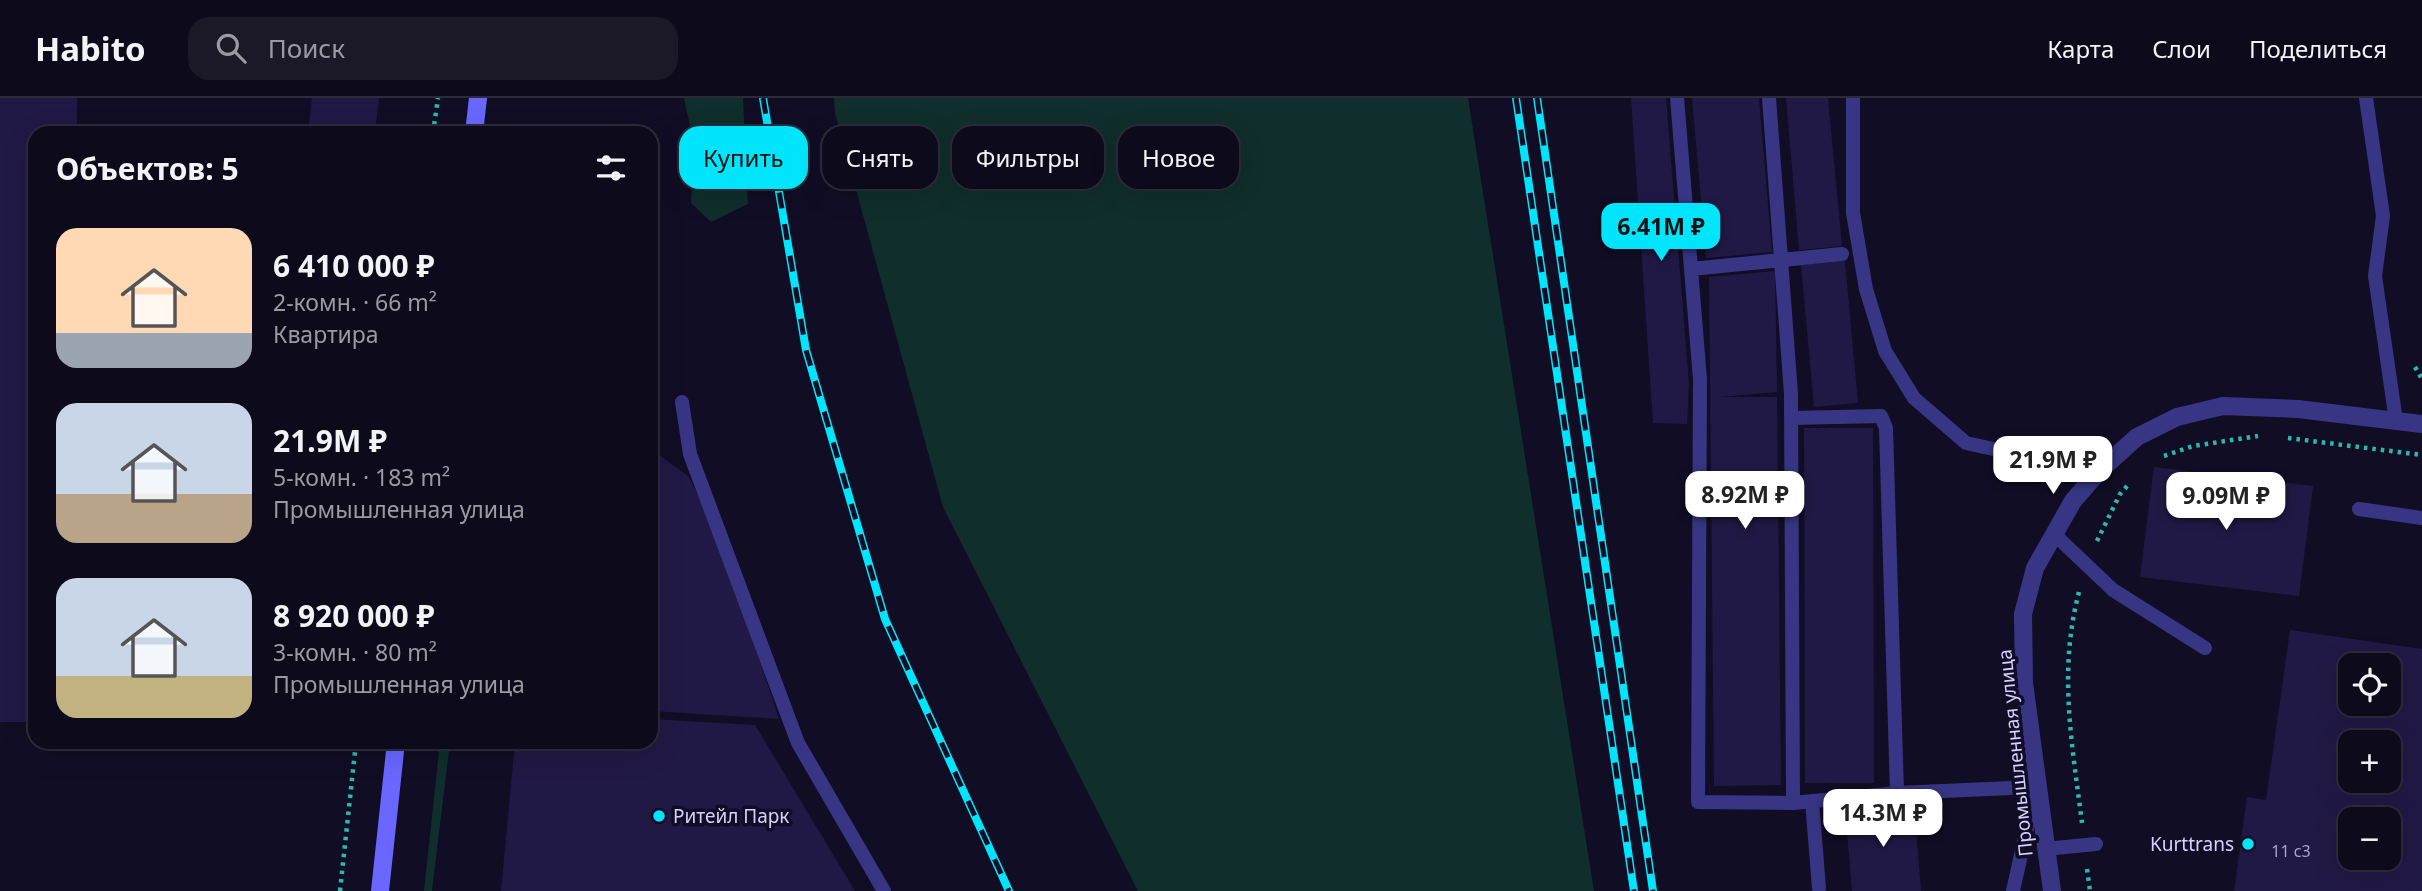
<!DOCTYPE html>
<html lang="ru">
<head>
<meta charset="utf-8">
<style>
  body { margin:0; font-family:"Noto Sans",sans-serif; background:#1b1828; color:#f1f3f6; height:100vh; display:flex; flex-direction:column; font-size:26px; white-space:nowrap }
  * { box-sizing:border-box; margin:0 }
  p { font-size:23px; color:#9a9aa3 }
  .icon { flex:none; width:38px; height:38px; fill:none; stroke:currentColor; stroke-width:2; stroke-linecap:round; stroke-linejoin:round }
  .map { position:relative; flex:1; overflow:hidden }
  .sheet { position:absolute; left:28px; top:28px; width:630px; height:623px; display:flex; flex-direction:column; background:#0d0a1b; border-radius:21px; box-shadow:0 7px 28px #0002,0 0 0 2px #2d2b3a }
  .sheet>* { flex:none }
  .hud { position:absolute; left:679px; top:28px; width:665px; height:63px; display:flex; gap:14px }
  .tools { position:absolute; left:2338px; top:555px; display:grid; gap:14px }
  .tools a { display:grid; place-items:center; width:63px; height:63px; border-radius:14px; background:#0d0a1b; box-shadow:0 7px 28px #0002,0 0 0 2px #2d2b3a; font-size:35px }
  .price { position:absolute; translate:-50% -60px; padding:0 16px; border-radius:14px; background:#fff; color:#222; font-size:23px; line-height:46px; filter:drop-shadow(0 2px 4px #0008) }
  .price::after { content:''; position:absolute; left:50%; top:42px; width:21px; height:16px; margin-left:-10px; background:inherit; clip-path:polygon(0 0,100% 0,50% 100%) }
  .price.current { background:#00e5fb; color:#111 }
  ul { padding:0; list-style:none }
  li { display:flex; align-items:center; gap:21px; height:175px; padding:0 28px }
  li span { display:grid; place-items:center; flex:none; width:196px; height:140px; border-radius:21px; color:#555 }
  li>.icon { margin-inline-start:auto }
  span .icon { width:84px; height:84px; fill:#fffc; stroke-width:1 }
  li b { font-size:30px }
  h2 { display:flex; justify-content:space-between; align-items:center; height:84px; padding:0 28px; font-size:30px }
  .pill { padding:0 24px; border-radius:21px; background:#0d0a1b; box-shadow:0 7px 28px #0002,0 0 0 2px #2d2b3a; font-size:24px; line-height:63px }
  .pill.current { background:#00e5fb; color:#111 }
  header { display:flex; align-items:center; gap:42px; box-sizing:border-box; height:98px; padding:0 35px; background:#0d0a1b; border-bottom:2px solid #2d2b3a }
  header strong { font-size:33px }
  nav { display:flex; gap:38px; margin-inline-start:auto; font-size:24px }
  .search { width:490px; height:63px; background:#1b1828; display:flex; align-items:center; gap:18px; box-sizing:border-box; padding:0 24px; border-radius:21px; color:#9a9aa3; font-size:26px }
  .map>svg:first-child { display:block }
  .green { fill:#102e2c }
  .building { fill:#211945; fill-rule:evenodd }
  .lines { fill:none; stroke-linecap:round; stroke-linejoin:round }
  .path { stroke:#2ab9ae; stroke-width:4.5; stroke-dasharray:3.5 5; stroke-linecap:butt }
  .lane { stroke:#383684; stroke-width:14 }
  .street { stroke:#383684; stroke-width:18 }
  .secondary { stroke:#6967ff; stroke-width:18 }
  .rail-casing { stroke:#00e5fb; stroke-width:8 }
  .rail { stroke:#110d24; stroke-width:5; stroke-dasharray:16; stroke-linecap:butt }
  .poi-dot { fill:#00e5fb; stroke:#110d24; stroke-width:2.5 }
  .labels { text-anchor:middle; stroke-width:7; stroke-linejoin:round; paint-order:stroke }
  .number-label { font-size:16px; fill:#a8a2d0 }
  .street-label { font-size:19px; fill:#d5d0ff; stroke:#110d24 }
  .poi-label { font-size:19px; fill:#d5d0ff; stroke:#110d24; text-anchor:start }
</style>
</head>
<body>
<header>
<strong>Habito</strong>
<div class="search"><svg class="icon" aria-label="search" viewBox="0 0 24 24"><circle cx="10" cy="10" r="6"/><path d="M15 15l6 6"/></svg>Поиск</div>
<nav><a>Карта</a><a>Слои</a><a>Поделиться</a></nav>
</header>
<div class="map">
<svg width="2422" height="793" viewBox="0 0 2422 793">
  <rect width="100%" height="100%" fill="#110d24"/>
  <!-- green -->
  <path class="green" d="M 684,0 L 743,0 L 748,106 L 711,124 L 691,105 L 694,47 Z
    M 834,0 L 1468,0 L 1594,793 L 1138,793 L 943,409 L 835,15 Z
    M 440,644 L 450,644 L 432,793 L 424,793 Z"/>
  <!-- building -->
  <path class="building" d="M 0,0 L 77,0 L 77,35 L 35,35 L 35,624 L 0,624 Z
    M 312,0 L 379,0 L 375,35 L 308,35 Z
    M 1631,0 L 1666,0 L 1689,286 L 1687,326 L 1653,325 Z
    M 1692,0 L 1759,0 L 1772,154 L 1706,160 Z
    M 1786,0 L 1828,0 L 1842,148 L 1799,152 Z
    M 1845,163 L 1858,305 L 1814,309 L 1801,167 Z
    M 1775,173 L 1777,294 L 1718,299 L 1777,299 L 1781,687 L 1714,688 L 1709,179 Z
    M 1804,330 L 1873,330 L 1874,685 L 1805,685 Z
    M 651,351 L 688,378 L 717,433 L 779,621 L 651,613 Z
    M 2154,369 L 2313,388 L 2299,498 L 2140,479 Z
    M 2290,532 L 2422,551 L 2422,793 L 2234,793 L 2247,699 L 2266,702 ZM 2350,567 L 2389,567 L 2389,606 L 2350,606 ZM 2350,644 L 2389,644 L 2389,682 L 2350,682 ZM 2350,721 L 2389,721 L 2389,760 L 2350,760 Z
    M 651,621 L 755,627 L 855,793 L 501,793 L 515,644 L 651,644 Z
    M 1914,706 L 1921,793 L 1852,793 L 1845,711 Z"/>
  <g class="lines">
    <!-- path -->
    <path class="path" d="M 433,35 L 438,0
      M 2415,269 L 2422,281
      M 2288,340 L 2422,357
      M 2164,358 L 2193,348 L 2258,338
      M 2097,443 L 2120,396 L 2128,387
      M 2079,494 C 2058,573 2072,645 2082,725
      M 2087,771 L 2090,793
      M 340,793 L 356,644"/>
    <!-- lane -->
    <path class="lane" d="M 1677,0 L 1700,281 L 1698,704 L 1793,705 L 1897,695 L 1886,330 L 1881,318 L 1791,320
      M 1769,0 L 1791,296 L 1793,705
      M 1853,0 L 1853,115 L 1866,191 L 1885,253 L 1914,300 L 1966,345 L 2098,374
      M 2366,0 L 2383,118 L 2375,178 L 2396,323
      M 1691,171 L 1842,156
      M 682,304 L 690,356 L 798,645 L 884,793
      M 2359,411 L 2422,420
      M 2053,435 L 2113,492 L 2205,550
      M 1897,695 L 2036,689 L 2013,793
      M 1812,703 L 1819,790
      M 2045,751 L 2096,746"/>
    <!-- street -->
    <path class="street" d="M 2052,793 L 2024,585 L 2023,516 L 2035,470 L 2073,403 L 2098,374 L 2137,339 L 2177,319 L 2223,308 L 2298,311 L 2422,326"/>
    <!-- secondary -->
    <path class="secondary" d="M 474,35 L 478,0
      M 380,793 L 396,644"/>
    <defs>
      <path id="rail" d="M 763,0 L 806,252 L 885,521 L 1009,793
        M 1516,0 L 1634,793
        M 1537,0 L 1653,793"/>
    </defs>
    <!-- rail casing -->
    <use href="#rail" class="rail-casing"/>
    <!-- rail -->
    <use href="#rail" class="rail"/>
  </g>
  <!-- markers -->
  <g class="poi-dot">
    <circle cx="659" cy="718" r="7"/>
    <circle cx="2248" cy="746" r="7"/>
  </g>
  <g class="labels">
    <!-- number labels -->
    <g class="number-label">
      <text x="2291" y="759">11 с3</text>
    </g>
    <!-- street labels -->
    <g class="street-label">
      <text transform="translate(2015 655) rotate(-96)" y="7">Промышленная улица</text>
    </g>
    <!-- poi labels -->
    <g class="poi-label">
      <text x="673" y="725">Ритейл Парк</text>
      <text x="2234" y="753" text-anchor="end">Kurttrans</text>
    </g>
  </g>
</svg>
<div class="tools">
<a><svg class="icon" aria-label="locate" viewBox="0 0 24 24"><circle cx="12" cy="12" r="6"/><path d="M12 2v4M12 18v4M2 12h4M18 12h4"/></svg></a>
<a>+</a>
<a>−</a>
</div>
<b class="price current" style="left:1661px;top:165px">6.41M ₽</b>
<b class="price" style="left:2053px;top:398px">21.9M ₽</b>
<b class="price" style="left:1745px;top:433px">8.92M ₽</b>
<b class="price" style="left:2226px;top:434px">9.09M ₽</b>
<b class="price" style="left:1883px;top:751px">14.3M ₽</b>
<div class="hud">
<a class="pill current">Купить</a>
<a class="pill">Снять</a>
<a class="pill">Фильтры</a>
<a class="pill">Новое</a>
</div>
<section class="sheet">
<h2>Объектов: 5<svg class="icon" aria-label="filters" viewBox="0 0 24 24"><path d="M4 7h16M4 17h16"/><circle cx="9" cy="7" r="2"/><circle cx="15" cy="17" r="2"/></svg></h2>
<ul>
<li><span style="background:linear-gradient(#ffd9b3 75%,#9aa5b1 0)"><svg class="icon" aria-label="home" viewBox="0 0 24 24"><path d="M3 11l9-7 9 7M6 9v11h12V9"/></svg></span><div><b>6 410 000 ₽</b><p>2-комн. · 66 m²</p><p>Квартира</p></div></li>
<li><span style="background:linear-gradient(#c9d6e8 65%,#b9a48a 0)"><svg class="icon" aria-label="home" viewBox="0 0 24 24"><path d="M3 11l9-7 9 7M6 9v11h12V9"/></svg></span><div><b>21.9M ₽</b><p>5-комн. · 183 m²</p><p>Промышленная улица</p></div></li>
<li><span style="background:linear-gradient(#c9d6e8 70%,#c2b280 0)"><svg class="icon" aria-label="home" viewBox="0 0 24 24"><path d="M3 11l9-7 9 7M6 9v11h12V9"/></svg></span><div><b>8 920 000 ₽</b><p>3-комн. · 80 m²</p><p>Промышленная улица</p></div></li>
</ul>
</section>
</div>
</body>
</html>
